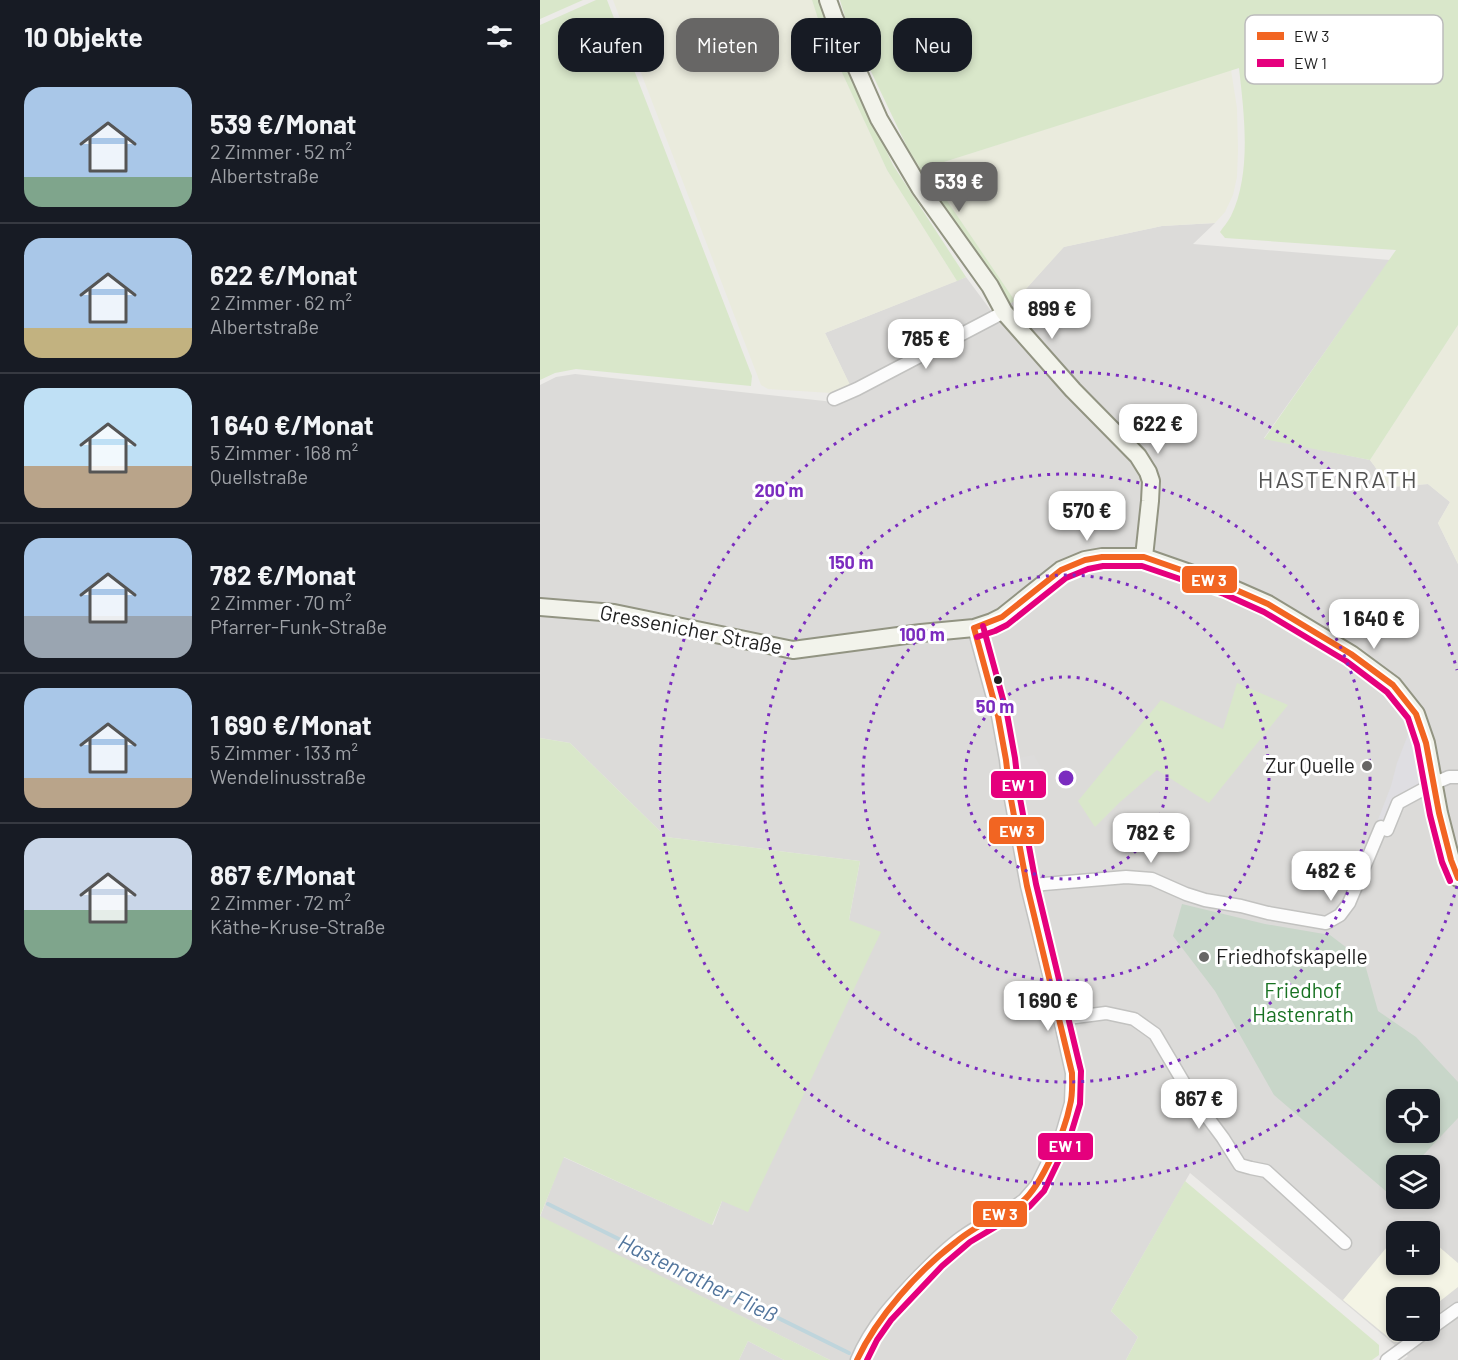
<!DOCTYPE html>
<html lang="de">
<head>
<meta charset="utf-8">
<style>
  body { margin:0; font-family:Barlow,sans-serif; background:#242831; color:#f1f3f6; height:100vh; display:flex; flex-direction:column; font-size:22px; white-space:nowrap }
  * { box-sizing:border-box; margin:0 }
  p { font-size:20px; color:#9ea1a6 }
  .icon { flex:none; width:33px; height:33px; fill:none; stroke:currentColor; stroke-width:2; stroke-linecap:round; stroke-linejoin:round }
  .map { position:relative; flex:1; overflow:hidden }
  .sheet { display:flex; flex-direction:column; background:#171b24; width:540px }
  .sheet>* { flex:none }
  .top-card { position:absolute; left:18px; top:18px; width:570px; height:54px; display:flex; gap:12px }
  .fabs { position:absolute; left:846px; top:1089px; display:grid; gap:12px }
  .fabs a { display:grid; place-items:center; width:54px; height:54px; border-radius:12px; background:#171b24; box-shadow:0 3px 9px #0003; font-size:30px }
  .price { position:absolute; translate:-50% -51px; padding:0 14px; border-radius:12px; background:#fff; color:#222; font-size:20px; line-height:39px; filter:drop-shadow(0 2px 3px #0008) }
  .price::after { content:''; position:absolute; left:50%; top:36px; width:18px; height:14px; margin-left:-9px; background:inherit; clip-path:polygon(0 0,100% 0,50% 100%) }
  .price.current { background:#676665; color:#fff }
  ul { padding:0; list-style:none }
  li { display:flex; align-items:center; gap:18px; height:150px; padding:0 24px }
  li+li { border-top:2px solid #363941 }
  li span { display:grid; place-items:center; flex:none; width:168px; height:120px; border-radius:18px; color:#555 }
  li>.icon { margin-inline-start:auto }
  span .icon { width:72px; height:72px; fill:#fffc; stroke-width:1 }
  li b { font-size:26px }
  h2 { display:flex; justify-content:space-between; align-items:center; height:72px; padding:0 24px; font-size:26px }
  .pill { padding:0 21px; border-radius:18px; background:#171b24; box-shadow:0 3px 9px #0003; font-size:21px; line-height:54px }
  .pill.current { background:#676665; color:#fff }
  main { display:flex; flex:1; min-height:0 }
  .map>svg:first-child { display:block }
  .residential { fill:#dcdbd9; fill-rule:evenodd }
  .education { fill:#f4f4e5 }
  .farmland { fill:#eaebdd }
  .grass { fill:#d9e7ca }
  .cemetery { fill:#c8d6c9; fill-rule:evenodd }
  .parking { fill:#dddcdb }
  .plaza { fill:#dfdee2 }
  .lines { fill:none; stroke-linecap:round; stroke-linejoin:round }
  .stream { stroke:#bfd5dc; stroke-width:4 }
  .minor-casing { stroke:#c2c2c0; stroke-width:15 }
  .secondary-casing { stroke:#929482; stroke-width:20 }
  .minor { stroke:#fcfcfc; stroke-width:12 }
  .secondary { stroke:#f2f3eb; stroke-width:16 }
  .bus-1-casing { stroke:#fff; stroke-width:10 }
  .bus-2-casing { stroke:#fff; stroke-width:10 }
  .bus-1 { stroke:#f26522; stroke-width:6 }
  .bus-2 { stroke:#e5007d; stroke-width:6 }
  .ring { fill:none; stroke:#7b2cbf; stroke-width:3; stroke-dasharray:3 6 }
  .bus-dot { fill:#1f1f1f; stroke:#fff; stroke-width:2 }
  .poi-dot { fill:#676665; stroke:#fff; stroke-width:2 }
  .labels { text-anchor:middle; stroke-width:6; stroke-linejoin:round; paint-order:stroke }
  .street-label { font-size:21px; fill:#1f1f1f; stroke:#fff }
  .poi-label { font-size:21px; fill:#1f1f1f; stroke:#fff; text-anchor:end }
  .park-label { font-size:21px; fill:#187222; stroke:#fff }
  .water-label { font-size:22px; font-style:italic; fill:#53769d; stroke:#fff }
  .quarter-label { font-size:24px; letter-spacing:1.5px; fill:#525252; stroke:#fff }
  .key { fill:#fff; stroke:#bcbcbc; stroke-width:1.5 }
  .key-label { font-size:16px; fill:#1f1f1f }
  .centre { fill:#7b2cbf; stroke:#fff; stroke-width:3 }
  .ring-label { font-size:18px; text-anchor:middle; font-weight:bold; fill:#7b2cbf; stroke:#fff; stroke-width:6; stroke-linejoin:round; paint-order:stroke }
  .line-badge { stroke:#fff; stroke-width:2 }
  .badge-label { font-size:16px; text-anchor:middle; font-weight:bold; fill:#fff }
</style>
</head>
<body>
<main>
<section class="sheet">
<h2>10 Objekte<svg class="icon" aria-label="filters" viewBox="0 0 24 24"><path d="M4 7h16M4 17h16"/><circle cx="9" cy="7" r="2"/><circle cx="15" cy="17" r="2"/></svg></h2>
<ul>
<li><span style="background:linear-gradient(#a9c7e8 75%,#7fa58c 0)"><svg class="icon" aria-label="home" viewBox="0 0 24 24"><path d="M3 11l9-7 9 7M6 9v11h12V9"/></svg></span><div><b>539 €/Monat</b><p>2 Zimmer · 52 m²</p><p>Albertstraße</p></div></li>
<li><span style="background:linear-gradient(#a9c7e8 75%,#c2b280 0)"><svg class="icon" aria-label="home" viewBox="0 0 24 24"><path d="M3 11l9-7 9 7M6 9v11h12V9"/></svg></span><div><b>622 €/Monat</b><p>2 Zimmer · 62 m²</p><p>Albertstraße</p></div></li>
<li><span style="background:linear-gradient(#bfe0f5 65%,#b9a48a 0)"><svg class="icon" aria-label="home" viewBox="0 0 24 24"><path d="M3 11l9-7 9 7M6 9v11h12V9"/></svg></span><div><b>1 640 €/Monat</b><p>5 Zimmer · 168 m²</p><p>Quellstraße</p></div></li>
<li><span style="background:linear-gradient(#a9c7e8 65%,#9aa5b1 0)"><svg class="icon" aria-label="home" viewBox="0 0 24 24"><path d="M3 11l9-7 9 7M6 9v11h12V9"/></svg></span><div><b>782 €/Monat</b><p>2 Zimmer · 70 m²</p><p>Pfarrer-Funk-Straße</p></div></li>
<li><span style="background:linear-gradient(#a9c7e8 75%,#b9a48a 0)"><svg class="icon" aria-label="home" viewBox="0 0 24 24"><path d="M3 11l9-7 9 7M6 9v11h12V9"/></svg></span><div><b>1 690 €/Monat</b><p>5 Zimmer · 133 m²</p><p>Wendelinusstraße</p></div></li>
<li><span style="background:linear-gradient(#c9d6e8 60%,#7fa58c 0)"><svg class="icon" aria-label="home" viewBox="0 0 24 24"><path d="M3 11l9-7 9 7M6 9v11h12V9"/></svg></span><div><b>867 €/Monat</b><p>2 Zimmer · 72 m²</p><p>Käthe-Kruse-Straße</p></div></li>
</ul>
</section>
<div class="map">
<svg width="918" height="1360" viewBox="0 0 918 1360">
  <rect width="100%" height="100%" fill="#ecebe8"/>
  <!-- residential -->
  <path class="residential" d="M 675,223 L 653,244 L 850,260 L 724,438 L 830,460 L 850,487 L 888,484 L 910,502 L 898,523 L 918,564 L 918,1360 L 863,1360 L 868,1356 L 650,1173 L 571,1311 L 598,1337 L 586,1360 L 290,1360 L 0,1217 L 23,1157 L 173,1225 L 182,1201 L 309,920 L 320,861 L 126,837 L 30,743 L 0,738 L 0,385 L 16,377 L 35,374 L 294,402 L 314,394 L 285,333 L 426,277 L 452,312 L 475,301 L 523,247 L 622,226 ZM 856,1100 L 890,1100 L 890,1132 L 856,1132 ZM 856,1166 L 890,1166 L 890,1198 L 856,1198 ZM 856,1232 L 890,1232 L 890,1264 L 856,1264 ZM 856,1298 L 890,1298 L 890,1330 L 856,1330 Z
    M 208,1341 L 244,1360 L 199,1360 Z"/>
  <!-- education -->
  <path class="education" d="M 856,1236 L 856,1264 L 890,1264 L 890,1239 L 918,1263 L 918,1287 L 890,1309 L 890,1298 L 856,1298 L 856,1330 L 873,1331 L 858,1342 L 854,1342 L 803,1300 Z"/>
  <!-- farmland -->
  <path class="farmland" d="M 73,0 L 272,0 L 280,25 L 347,170 L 417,281 L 285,333 L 311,387 L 291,393 L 228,389 L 221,385 Z
    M 691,70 L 697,108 L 698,150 L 697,177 L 693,195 L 685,212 L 675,223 L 622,226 L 524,247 L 475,301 L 385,168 Z
    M 918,325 L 918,564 L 898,523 L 910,502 L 888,484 L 850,487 L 830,460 Z"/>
  <!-- grass -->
  <path class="grass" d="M 0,0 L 43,0 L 0,19 Z
    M 56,0 L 67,0 L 212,376 L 211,386 L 36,369 L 15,373 L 0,380 L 0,25 Z
    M 272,0 L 279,0 L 286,23 L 353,165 L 426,277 L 417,281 L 347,170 L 280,25 Z
    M 300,0 L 918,0 L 918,325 L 830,460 L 724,439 L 856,250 L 685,238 L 680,232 C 683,227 688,222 691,216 C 712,173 704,113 699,68 L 385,168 L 475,301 L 469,304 L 439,262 L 368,149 L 305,17 Z
    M 697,683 L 748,705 L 669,803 L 617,770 L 579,803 L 555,827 L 538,801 L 621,700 L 683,729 Z
    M 0,738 L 30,743 L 126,837 L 320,861 L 309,920 L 341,932 L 208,1212 L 182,1201 L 172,1225 L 24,1157 L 0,1216 L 290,1360 L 244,1360 L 208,1341 L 199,1360 L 0,1360 Z
    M 645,1181 L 839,1345 L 839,1355 L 832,1360 L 586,1360 L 598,1337 L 571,1311 Z"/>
  <!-- cemetery -->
  <path class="cemetery" d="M 642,904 L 725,924 L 790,935 L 824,961 L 838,1011 L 876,1037 L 918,1082 L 918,1118 L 874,1165 L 856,1166 L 856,1184 L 848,1193 L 734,1095 L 675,991 L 633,936 ZM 856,1100 L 890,1100 L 890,1132 L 856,1132 Z"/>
  <!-- parking -->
  <path class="parking" d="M 494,755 L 510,785 L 470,794 L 466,760 Z"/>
  <!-- plaza -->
  <path class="plaza" d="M 876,714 L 895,783 L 858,803 L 847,830 L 836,825 L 851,786 L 857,763 Z"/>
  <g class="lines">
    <!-- stream -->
    <path class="stream" d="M 8,1204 L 309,1353"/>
    <defs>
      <path id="minor" d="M 294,399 L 317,389 L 464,312
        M 487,886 L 504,884 L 586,877 L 612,879 L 646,894 L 665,900 L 701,906 L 728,913 L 786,923 L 800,915 L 809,903 L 841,827 L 847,830 L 858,803 L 895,783 L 909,777 L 918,777
        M 520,1019 L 566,1013 L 594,1019 L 615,1034 L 651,1095 L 683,1138 L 700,1165 L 711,1168 L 726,1171 L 805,1243
        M 890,1329 L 918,1309
        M 317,1360 C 332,1325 354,1302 380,1275 C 394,1261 408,1246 425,1235 C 441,1224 459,1215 477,1205 L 484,1200 L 497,1185 L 522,1134 L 531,1103 L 532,1073 L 520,1019 L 487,886 L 470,794 L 466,760 L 458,716 L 434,628
        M 847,1360 L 888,1330"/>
      <path id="secondary" d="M 288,0 L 294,17 L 339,119 L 380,188 L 450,286 L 464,312 L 533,390 L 598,456 L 608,472 L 611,481 L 610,501 L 604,557
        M 0,607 L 74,613 L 253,650 L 381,633 L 434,628 L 452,622 L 462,617 L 521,570 L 545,560 L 562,557 L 604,557 L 687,586 L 728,604 L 811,654 L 853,685 L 876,714 L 886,743 L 899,813 L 911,860 L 918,878"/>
    </defs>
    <!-- minor casing -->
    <use href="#minor" class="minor-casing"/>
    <!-- secondary casing -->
    <use href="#secondary" class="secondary-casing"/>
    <!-- minor -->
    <use href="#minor" class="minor"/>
    <!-- secondary -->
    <use href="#secondary" class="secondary"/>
    <defs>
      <path id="bus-1" d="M 434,628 L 462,617 L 521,570 L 545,560 L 562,557 L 604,557 L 687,586 L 728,604 L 811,654 L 853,685 L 876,714 L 886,743 L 899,813 L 911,860 L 918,878
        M 317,1360 C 337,1317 378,1271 416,1242 C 429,1231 444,1223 458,1215 C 466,1211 475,1207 482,1202 C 502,1185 525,1131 530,1105 C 533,1095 532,1083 532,1073 L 487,886 L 470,794 L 466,760 L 458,716 L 434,628"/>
      <path id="bus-2" d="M 437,637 L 455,631 L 467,625 L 526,578 L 548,569 L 563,566 L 602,566 L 684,594 L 724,612 L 806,661 L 847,692 L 868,718 L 877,745 L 890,815 L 902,862 L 910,881
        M 327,1360 L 337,1340 L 351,1320 L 402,1266 L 430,1242 L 489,1207 L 504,1191 L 530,1137 L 540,1104 L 541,1071 L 496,884 L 479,793 L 475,758 L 467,714 L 443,626"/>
    </defs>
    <!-- bus-1 casing -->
    <use href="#bus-1" class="bus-1-casing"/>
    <!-- bus-2 casing -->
    <use href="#bus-2" class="bus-2-casing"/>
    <!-- bus-1 -->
    <use href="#bus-1" class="bus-1"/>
    <!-- bus-2 -->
    <use href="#bus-2" class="bus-2"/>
  </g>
  <!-- distance rings -->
  <g class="ring">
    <circle cx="526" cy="778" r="101"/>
    <circle cx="526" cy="778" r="203"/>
    <circle cx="526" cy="778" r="304"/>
    <path d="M917 886A406 406 0 1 1 917 670"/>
  </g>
  <!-- markers -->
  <circle class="bus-dot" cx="458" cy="680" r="5"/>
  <g class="poi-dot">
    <circle cx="827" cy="766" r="6"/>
    <circle cx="664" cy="957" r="6"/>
  </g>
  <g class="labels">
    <!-- street labels -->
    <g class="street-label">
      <text transform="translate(151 630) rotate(11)" y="7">Gressenicher Straße</text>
    </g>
    <!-- poi labels -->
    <g class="poi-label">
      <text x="815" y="773">Zur Quelle</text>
      <text x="676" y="964" text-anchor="start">Friedhofskapelle</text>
    </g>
    <!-- park labels -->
    <g class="park-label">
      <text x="763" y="998">Friedhof<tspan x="763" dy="24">Hastenrath</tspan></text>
    </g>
    <!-- water labels -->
    <g class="water-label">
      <text transform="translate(158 1278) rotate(26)" y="8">Hastenrather Fließ</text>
    </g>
    <!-- quarter labels -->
    <g class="quarter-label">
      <text x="798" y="488">HASTENRATH</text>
    </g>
  </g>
  <!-- legend -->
  <rect x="705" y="15" width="198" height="69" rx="9" class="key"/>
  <rect x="717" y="32" width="27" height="8" fill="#f26522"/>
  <rect x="717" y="59" width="27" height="8" fill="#e5007d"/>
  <g class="key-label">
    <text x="754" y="42">EW 3</text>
    <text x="754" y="69">EW 1</text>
  </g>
  <circle cx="526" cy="778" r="9" class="centre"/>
  <g class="ring-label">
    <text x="239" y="497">200 m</text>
    <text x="311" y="569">150 m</text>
    <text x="382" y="641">100 m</text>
    <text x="455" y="713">50 m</text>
  </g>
  <g class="line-badge">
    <rect x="641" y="565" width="57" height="29" rx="6" fill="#f26522"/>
    <rect x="450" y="770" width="57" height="29" rx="6" fill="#e5007d"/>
    <rect x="448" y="816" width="57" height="29" rx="6" fill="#f26522"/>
    <rect x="497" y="1132" width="57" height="29" rx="6" fill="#e5007d"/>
    <rect x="432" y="1200" width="56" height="28" rx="6" fill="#f26522"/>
  </g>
  <g class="badge-label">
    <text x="669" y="586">EW 3</text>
    <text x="478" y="791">EW 1</text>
    <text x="477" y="837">EW 3</text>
    <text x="525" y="1152">EW 1</text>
    <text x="460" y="1220">EW 3</text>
  </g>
</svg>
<div class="fabs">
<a><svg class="icon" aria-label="locate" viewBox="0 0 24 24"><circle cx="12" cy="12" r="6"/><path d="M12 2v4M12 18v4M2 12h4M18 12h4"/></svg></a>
<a><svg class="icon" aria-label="layers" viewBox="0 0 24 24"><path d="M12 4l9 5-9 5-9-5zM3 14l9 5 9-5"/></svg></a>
<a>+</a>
<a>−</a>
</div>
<b class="price current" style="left:419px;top:213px">539 €</b>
<b class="price" style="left:512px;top:340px">899 €</b>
<b class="price" style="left:386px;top:370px">785 €</b>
<b class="price" style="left:618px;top:455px">622 €</b>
<b class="price" style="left:547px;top:542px">570 €</b>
<b class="price" style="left:834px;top:650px">1 640 €</b>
<b class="price" style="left:611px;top:864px">782 €</b>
<b class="price" style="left:791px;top:902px">482 €</b>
<b class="price" style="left:508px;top:1032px">1 690 €</b>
<b class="price" style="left:659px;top:1130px">867 €</b>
<div class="top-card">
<a class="pill">Kaufen</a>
<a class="pill current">Mieten</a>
<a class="pill">Filter</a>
<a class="pill">Neu</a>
</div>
</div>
</main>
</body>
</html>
